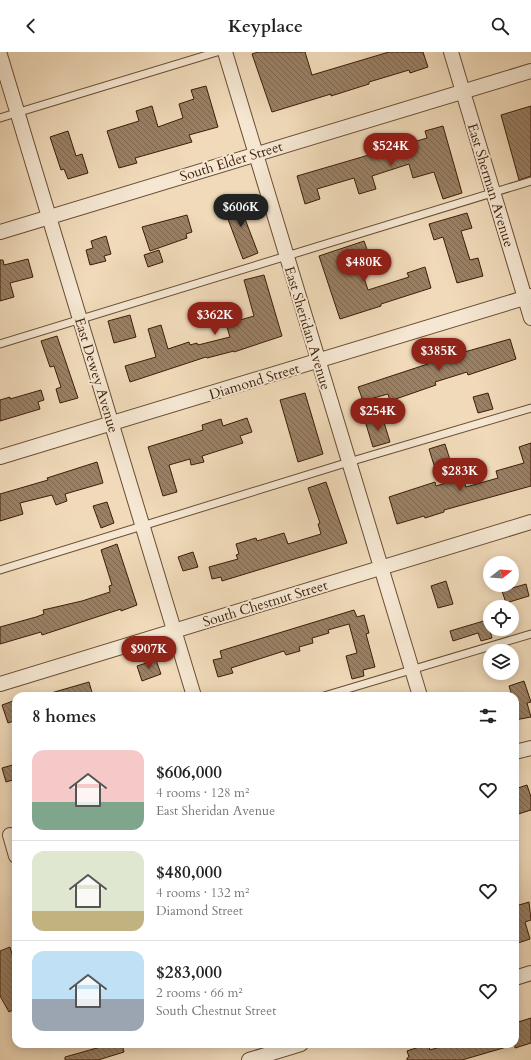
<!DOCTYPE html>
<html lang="en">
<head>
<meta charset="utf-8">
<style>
  body { margin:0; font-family:Cardo,serif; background:#f2f2f2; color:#222; height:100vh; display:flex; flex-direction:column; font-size:15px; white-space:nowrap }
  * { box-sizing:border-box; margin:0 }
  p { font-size:13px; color:#767676 }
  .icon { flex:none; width:22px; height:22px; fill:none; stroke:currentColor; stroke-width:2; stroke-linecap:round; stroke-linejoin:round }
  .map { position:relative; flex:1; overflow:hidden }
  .sheet { position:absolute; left:12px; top:640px; width:507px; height:356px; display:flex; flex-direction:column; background:#fff; border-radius:12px; box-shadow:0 2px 10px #0003 }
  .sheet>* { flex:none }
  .needle { width:26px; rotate:73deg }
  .tools { position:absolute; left:483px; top:504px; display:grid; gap:8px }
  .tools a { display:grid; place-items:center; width:36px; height:36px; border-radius:50%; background:#fff; box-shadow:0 2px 10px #0003; font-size:20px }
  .price { position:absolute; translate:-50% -34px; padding:0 9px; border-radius:14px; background:#8f2418; color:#fff; font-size:13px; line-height:26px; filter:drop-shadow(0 1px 2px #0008) }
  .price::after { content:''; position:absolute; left:50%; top:24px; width:12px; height:9px; margin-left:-6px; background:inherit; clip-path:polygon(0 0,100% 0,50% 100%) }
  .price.active { background:#222; color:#fff }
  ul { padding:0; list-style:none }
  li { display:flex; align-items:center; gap:12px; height:100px; padding:0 20px }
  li+li { border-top:1px solid #e0e0e0 }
  li span { display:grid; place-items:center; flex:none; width:112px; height:80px; border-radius:12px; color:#555 }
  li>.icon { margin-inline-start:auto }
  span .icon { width:48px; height:48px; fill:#fffc; stroke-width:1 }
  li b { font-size:17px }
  h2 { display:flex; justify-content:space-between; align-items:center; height:48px; padding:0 20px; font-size:17px }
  header { display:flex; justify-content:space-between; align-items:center; height:52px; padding:0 20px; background:#fff; font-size:18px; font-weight:700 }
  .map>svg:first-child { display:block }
  .building { fill:url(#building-back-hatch); stroke:#3c1e08 }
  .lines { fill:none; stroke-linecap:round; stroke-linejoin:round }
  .service-casing { stroke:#694d34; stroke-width:9 }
  .minor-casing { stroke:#694d34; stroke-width:16 }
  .service { stroke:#f5e7d2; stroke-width:7 }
  .minor { stroke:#f5e7d2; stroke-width:14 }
  .labels { text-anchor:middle; stroke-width:4; stroke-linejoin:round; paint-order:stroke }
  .street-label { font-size:14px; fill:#3c1e08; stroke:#f5e7d2 }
</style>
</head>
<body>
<header><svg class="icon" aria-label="back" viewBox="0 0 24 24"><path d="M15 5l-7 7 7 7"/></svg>Keyplace<svg class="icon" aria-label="search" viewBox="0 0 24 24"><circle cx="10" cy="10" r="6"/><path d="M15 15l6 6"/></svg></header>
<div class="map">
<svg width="531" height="1008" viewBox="0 0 531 1008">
  <defs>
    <pattern id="building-back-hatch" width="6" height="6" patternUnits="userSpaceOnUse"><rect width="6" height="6" fill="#9a8064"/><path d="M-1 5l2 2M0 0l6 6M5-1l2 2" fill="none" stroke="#7f6850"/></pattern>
  </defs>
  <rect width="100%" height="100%" fill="#f0dab9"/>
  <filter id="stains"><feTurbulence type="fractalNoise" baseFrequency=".005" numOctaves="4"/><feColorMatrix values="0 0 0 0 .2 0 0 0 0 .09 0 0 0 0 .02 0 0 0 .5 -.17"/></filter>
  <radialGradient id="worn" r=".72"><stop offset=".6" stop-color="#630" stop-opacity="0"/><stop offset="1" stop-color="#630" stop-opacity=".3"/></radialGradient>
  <!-- building -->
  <path class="building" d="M 258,0 L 305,0 L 312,23 L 389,0 L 423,0 L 428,15 L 410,21 L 409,18 L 369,30 L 369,32 L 331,44 L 331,42 L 272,60 L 252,2 Z
    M 206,34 L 218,75 L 189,83 L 192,90 L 135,106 L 137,111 L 119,116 L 107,79 L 139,69 L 136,59 L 152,54 L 158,75 L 183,66 L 179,52 L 194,47 L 191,38 Z
    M 531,54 L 531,124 L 519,128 L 501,63 Z
    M 443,74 L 462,141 L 443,147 L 434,120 L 413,126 L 409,112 L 372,124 L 376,137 L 359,142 L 354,126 L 317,137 L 320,147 L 305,152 L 297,124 L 427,86 L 425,79 Z
    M 68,79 L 76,104 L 82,102 L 88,121 L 68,127 L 64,117 L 61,118 L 50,85 Z
    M 244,147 L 250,165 L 245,167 L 258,201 L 243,207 L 223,154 Z
    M 467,161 L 472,176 L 461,179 L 470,208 L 478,206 L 483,224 L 457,231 L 443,185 L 434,188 L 429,172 Z
    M 187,163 L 192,180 L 186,182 L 187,186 L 150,199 L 142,175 Z
    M 106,184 L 111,202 L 104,204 L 106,209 L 90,213 L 86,198 L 93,196 L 91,189 Z
    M 364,189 L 368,200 L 357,204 L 368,238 L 409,225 L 407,221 L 425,215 L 431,236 L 381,252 L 381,254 L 340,267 L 319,204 Z
    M 159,198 L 163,210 L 148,215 L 144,203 Z
    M 28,207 L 33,225 L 10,231 L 14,245 L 0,249 L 0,208 L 3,208 L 4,213 Z
    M 264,223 L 282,284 L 234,300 L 234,299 L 207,306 L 206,305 L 130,330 L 125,314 L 156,305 L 148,277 L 161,273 L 168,297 L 189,290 L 190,293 L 197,291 L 198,293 L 230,285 L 226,272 L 254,264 L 244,228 Z
    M 130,263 L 136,285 L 114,291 L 108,269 Z
    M 57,284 L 78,346 L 60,351 L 56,337 L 61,335 L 54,314 L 50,315 L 41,289 Z
    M 510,287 L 516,307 L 468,323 L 467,320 L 435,330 L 436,333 L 390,349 L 388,342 L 363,349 L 358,335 L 461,301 Z
    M 41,338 L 44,348 L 38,350 L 40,357 L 0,369 L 0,348 L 10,345 L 10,347 Z
    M 305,341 L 323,402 L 298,410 L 280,348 Z
    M 488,341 L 493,357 L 478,361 L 473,345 Z
    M 382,364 L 390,390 L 373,395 L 365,369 Z
    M 247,366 L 252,380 L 240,384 L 243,391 L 202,404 L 204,410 L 191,413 L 190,407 L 169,413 L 177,440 L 163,444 L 148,395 L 203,378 L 202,373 L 221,367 L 223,374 Z
    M 531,391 L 531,434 L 444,458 L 444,460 L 425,466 L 424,464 L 397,472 L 389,445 L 435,430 L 436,434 L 463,426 L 466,435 L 498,426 L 496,419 L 524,411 L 519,395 Z
    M 445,392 L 450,408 L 434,413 L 429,397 Z
    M 97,410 L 103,431 L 65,442 L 67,449 L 56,453 L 52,443 L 20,451 L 23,462 L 0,469 L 0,442 L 48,428 L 47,426 Z
    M 326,430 L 347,491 L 222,529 L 221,525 L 212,527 L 209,515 L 238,507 L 236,503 L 239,502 L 236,492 L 256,486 L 257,489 L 284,481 L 288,492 L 321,482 L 318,472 L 320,471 L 308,436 Z
    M 107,450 L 114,471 L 101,476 L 93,454 Z
    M 117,492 L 137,553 L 121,559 L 121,557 L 42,583 L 41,580 L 0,592 L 0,575 L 36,565 L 44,562 L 43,558 L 82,549 L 110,540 L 109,534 L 112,533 L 101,498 Z
    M 193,500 L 198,515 L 183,519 L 178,505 Z
    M 446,529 L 453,552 L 438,556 L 431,534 Z
    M 526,532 L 529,544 L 506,551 L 502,539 Z
    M 354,558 L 357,565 L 364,563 L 369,581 L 366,582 L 375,615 L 363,618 L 364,624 L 352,627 L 346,604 L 357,601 L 349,572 L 328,578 L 329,581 L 312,586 L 313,591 L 299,595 L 300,599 L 286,603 L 284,599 L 231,616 L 233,621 L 218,625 L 213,608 L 222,606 L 220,599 Z
    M 487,568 L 492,586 L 481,589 L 478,581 L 453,589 L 450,579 Z
    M 156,608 L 161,622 L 142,629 L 137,614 Z
    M 524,629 L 531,650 L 527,651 L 531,665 L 515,668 L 515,644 L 512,644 L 509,634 Z
    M 89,630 L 93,644 L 52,644 L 51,641 Z
    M 16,648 L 16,668 L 8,671 L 2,653 Z
    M 16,712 L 16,727 L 6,730 L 2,716 Z
    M 527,733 L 531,745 L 531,758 L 515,763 L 515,737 Z
    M 517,846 L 519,853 L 529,850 L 531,868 L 525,870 L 530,887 L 515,892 L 515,847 Z
    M 10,895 L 14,909 L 16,909 L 16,956 L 9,960 L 0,944 L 0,899 Z
    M 531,966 L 531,991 L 515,996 L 515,971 Z
    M 103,992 L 122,992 L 124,1000 L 98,1008 L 65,1008 L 65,1005 L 104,994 Z
    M 428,992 L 430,998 L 450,992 L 510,992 L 510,994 L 462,1008 L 407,1008 L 407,1006 L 409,1005 L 407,999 Z"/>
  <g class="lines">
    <defs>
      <path id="service" d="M 0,66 L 217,0
        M 0,292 L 531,129
        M 0,518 L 349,410 L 531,356
        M 324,644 L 531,582"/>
      <path id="minor" d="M 225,0 L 420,644
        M 451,0 L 531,266
        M 0,3 L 194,644
        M 0,180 L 531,19
        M 0,405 L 531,244
        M 0,632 L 531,470
        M 515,700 L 531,696
        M 10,783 L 16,804
        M 515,926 L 531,921
        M 249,1008 L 301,992"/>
    </defs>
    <!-- service casing -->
    <use href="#service" class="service-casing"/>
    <!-- minor casing -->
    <use href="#minor" class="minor-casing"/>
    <!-- service -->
    <use href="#service" class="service"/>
    <!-- minor -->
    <use href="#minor" class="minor"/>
  </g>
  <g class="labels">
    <!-- street labels -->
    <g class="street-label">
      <text transform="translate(231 109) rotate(-17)" y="5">South Elder Street</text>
      <text transform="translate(491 133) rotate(73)" y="5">East Sherman Avenue</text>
      <text transform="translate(308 276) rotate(73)" y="5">East Sheridan Avenue</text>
      <text transform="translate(97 323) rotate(73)" y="5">East Dewey Avenue</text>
      <text transform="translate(254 329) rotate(-17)" y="5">Diamond Street</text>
      <text transform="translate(265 551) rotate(-17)" y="5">South Chestnut Street</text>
    </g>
  </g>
  <rect width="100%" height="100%" filter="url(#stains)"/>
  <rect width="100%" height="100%" fill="url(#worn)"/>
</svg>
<div class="tools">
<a><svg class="needle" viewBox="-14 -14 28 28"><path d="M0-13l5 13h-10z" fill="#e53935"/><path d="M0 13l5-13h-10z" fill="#767676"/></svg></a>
<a><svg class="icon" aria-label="locate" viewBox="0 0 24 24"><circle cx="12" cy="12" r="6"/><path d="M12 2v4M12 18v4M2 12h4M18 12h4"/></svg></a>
<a><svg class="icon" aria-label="layers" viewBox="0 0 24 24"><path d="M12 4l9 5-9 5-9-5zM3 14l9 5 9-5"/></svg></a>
</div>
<b class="price" style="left:391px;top:115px">$524K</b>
<b class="price active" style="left:241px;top:176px">$606K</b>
<b class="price" style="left:364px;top:231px">$480K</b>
<b class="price" style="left:215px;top:284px">$362K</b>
<b class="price" style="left:439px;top:320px">$385K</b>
<b class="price" style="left:378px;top:380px">$254K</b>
<b class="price" style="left:460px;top:440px">$283K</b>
<b class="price" style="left:149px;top:618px">$907K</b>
<section class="sheet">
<h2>8 homes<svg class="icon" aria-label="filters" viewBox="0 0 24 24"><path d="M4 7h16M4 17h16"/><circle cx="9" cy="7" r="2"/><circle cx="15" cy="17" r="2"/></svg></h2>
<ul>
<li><span style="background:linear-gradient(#f6c9c9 65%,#7fa58c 0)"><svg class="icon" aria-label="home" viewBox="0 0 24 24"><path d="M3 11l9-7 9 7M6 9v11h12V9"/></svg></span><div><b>$606,000</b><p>4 rooms · 128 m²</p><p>East Sheridan Avenue</p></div><svg class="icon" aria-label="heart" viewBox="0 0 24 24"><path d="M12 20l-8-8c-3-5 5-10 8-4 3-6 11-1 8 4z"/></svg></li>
<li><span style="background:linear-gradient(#dfe7d0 75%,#c2b280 0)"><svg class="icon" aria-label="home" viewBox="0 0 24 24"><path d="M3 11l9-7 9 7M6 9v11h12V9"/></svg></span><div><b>$480,000</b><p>4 rooms · 132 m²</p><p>Diamond Street</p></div><svg class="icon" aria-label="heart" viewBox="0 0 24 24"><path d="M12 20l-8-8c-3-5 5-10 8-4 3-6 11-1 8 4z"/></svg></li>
<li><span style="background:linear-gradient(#bfe0f5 60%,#9aa5b1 0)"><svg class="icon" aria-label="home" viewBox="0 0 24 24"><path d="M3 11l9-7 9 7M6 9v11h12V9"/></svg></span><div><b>$283,000</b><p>2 rooms · 66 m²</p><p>South Chestnut Street</p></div><svg class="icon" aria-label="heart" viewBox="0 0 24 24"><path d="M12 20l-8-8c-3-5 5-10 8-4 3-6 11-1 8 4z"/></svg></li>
</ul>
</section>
</div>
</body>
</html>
